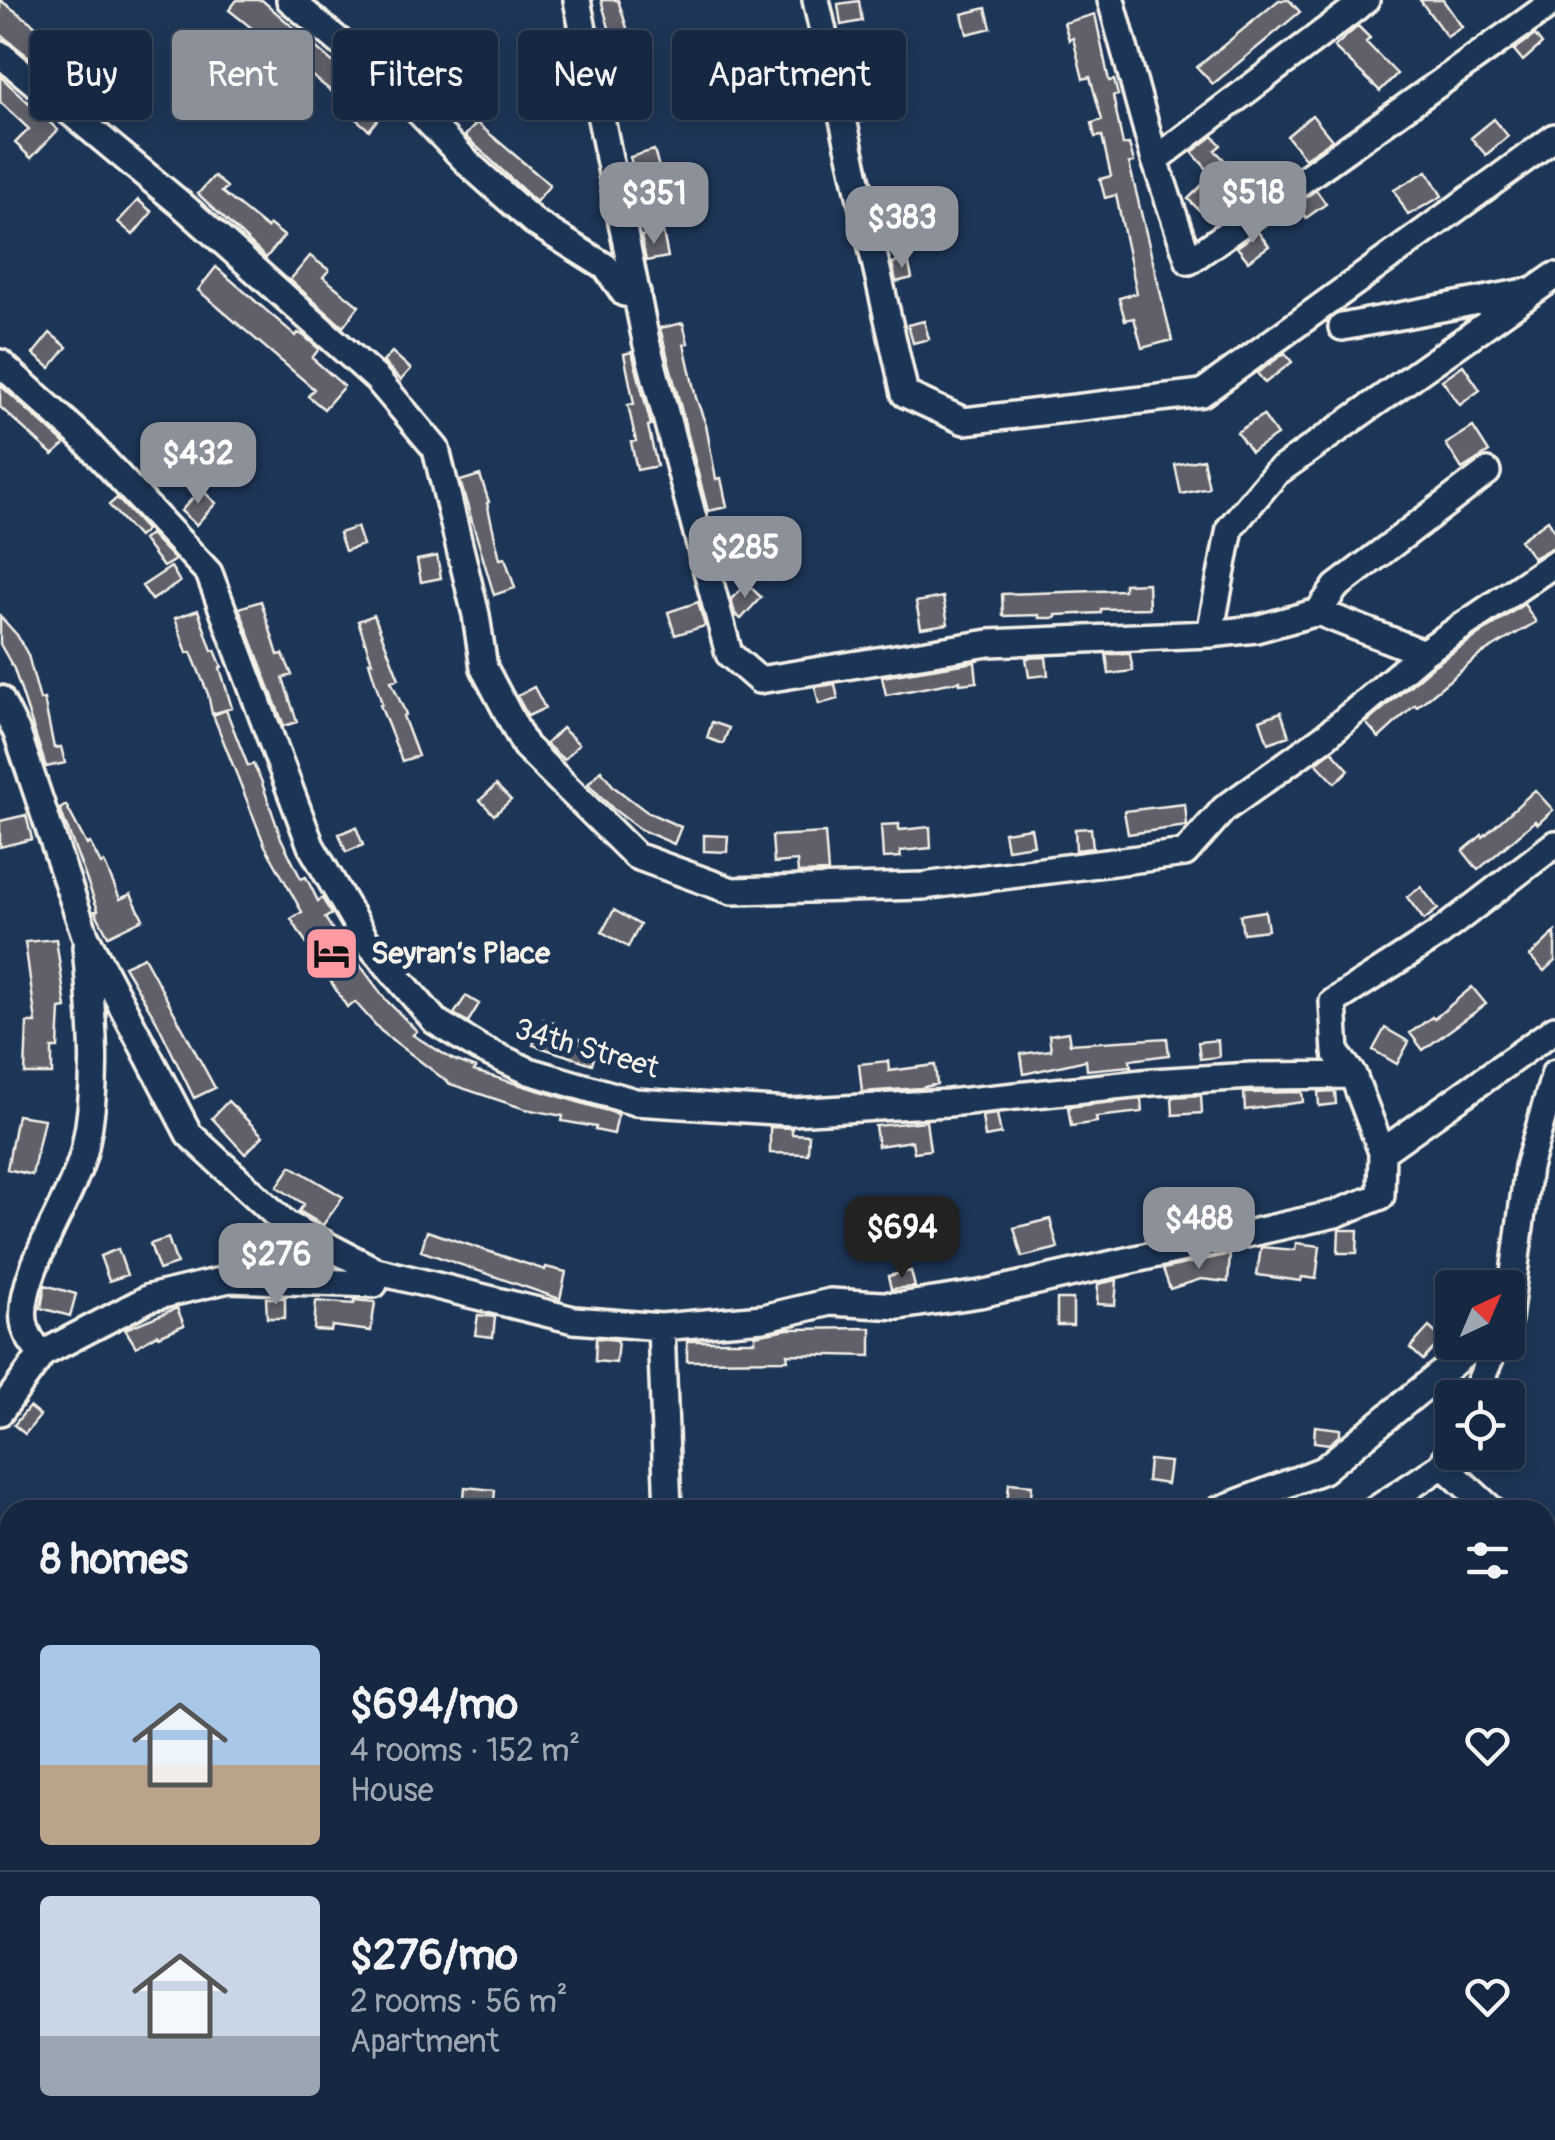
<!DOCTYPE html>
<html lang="en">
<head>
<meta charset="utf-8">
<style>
  body { margin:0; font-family:Pangolin,sans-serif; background:#1f3048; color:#f1f3f6; height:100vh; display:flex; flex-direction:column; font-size:38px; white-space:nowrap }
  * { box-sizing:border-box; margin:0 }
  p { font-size:32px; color:#9ea6b1 }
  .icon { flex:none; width:55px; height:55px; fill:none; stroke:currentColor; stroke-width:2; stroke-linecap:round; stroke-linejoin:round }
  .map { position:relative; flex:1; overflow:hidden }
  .drawer { position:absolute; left:0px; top:1500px; width:1555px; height:640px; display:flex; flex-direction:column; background:#162841; border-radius:30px 30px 0 0; box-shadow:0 5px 15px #0003,0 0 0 2px #35445a }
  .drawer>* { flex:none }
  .guide { position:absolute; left:30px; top:30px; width:1000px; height:90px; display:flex; gap:20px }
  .needle { width:65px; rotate:44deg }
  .buttons { position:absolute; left:1435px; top:1270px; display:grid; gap:20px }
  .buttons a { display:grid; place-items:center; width:90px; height:90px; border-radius:10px; background:#162841; box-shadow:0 5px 15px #0003,0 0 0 2px #35445a; font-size:50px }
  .price { position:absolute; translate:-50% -85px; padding:0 22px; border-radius:20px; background:#8c9099; color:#fff; font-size:32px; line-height:65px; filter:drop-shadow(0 2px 5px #0008) }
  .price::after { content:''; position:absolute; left:50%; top:60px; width:30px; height:22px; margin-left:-15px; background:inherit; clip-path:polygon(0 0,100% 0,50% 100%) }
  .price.on { background:#222; color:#fff }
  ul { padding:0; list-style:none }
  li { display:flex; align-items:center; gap:30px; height:250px; padding:0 40px }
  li+li { border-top:2px solid #35445a }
  li span { display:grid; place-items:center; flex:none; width:280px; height:200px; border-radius:10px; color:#555 }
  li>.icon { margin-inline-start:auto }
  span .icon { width:120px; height:120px; fill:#fffc; stroke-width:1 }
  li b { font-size:42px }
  h2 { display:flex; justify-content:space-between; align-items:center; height:120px; padding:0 40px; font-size:42px }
  .tag { padding:0 35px; border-radius:10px; background:#162841; box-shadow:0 5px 15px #0003,0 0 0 2px #35445a; font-size:35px; line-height:90px }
  .tag.on { background:#8c9099; color:#fff }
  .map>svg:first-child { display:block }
  .building { fill:#60606a; stroke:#f4f1e8; stroke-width:2.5 }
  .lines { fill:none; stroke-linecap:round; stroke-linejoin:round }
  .minor-casing { stroke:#f4f1e8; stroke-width:32 }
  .path { stroke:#f4f1e8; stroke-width:4; stroke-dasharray:2.5 8; stroke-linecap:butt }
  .minor { stroke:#1d3557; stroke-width:25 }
  .labels { text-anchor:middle; stroke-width:10; stroke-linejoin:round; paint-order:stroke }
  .poi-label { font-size:30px; font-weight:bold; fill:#f4f1e8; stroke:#1d3557; text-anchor:start }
  .street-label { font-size:30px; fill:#f4f1e8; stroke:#1d3557 }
</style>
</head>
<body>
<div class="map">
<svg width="1555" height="2140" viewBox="0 0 1555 2140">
  <rect width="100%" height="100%" fill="#1d3557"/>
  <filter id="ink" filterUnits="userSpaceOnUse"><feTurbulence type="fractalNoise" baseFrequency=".01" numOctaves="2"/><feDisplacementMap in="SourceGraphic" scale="20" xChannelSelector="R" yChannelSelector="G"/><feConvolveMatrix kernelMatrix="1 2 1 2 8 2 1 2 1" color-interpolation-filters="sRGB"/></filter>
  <g filter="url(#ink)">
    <!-- building -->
    <path class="building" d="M 0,0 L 40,29 L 100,82 L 84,101 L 0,34 Z
      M 237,0 L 262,0 L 386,109 L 369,130 L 356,119 L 360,114 L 229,10 Z
      M 601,0 L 618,0 L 637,59 L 614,67 L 605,37 L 611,35 Z
      M 1279,0 L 1289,0 L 1300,12 L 1213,84 L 1197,67 Z
      M 1420,0 L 1443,0 L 1462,27 L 1447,37 Z
      M 859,1 L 862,21 L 841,25 L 838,4 Z
      M 986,8 L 991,28 L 967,34 L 962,14 Z
      M 1095,14 L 1109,81 L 1114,80 L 1118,95 L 1113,96 L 1123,145 L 1129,144 L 1134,162 L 1129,163 L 1172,340 L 1142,348 L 1134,318 L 1125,320 L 1119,298 L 1137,293 L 1116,195 L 1105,198 L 1100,179 L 1111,176 L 1102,136 L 1095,137 L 1092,123 L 1102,120 L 1090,77 L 1083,79 L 1073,38 L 1069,40 L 1064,23 Z
      M 1358,26 L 1370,38 L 1366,42 L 1397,74 L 1380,91 L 1334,47 Z
      M 1535,35 L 1542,44 L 1523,61 L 1514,50 Z
      M 856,38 L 860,55 L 846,58 L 842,42 Z
      M 0,76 L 58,130 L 31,158 L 15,143 L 29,129 L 0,102 Z
      M 872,98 L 877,119 L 860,122 L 856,102 Z
      M 1312,115 L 1332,140 L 1305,158 L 1287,136 Z
      M 1494,119 L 1508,136 L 1486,155 L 1471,138 Z
      M 477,123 L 550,185 L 536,202 L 465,136 Z
      M 1213,136 L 1221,145 L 1215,150 L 1247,184 L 1225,204 L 1220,199 L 1204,215 L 1188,199 L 1212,175 L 1192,152 Z
      M 654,150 L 663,181 L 639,188 L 630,157 Z
      M 1427,171 L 1442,196 L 1408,215 L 1394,190 Z
      M 214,176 L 227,187 L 222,192 L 267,228 L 270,225 L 284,236 L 266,258 L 198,194 Z
      M 1316,190 L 1326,204 L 1306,218 L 1297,204 Z
      M 138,200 L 152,212 L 133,235 L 118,222 Z
      M 895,201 L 898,216 L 884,219 L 880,205 Z
      M 663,232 L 668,257 L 646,261 L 641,236 Z
      M 1258,232 L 1269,246 L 1248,261 L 1237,247 Z
      M 310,256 L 329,270 L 323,277 L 359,306 L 343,327 L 290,280 Z
      M 908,260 L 912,278 L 896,282 L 892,263 Z
      M 216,267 L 296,336 L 298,333 L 303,335 L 319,349 L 312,358 L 344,386 L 324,409 L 308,396 L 314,389 L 198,290 Z
      M 924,321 L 929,339 L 913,343 L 908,325 Z
      M 683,323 L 688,343 L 684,344 L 696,398 L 706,425 L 716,479 L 721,478 L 727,507 L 708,511 L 660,328 Z
      M 50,333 L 67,347 L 50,368 L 33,354 Z
      M 392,352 L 411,369 L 401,380 L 383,362 Z
      M 632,352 L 651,425 L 648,426 L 657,466 L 637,470 L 631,442 L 636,441 L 628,405 L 634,404 L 624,354 Z
      M 1285,353 L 1292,362 L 1265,383 L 1257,373 Z
      M 1463,365 L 1480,390 L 1460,405 L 1442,380 Z
      M 0,385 L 65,444 L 53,455 L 0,407 Z
      M 1263,415 L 1277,435 L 1251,452 L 1237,432 Z
      M 1473,427 L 1489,452 L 1462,469 L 1446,444 Z
      M 1203,459 L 1209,488 L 1181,494 L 1175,465 Z
      M 480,475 L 489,502 L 487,503 L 500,559 L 505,558 L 515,588 L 494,595 L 460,481 Z
      M 201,489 L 216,503 L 196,525 L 181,511 Z
      M 117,498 L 146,530 L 138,537 L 109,505 Z
      M 1548,520 L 1555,531 L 1555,546 L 1533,558 L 1520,540 Z
      M 357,527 L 363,545 L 345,551 L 339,533 Z
      M 730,530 L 742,555 L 722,565 L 715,537 Z
      M 150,534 L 175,560 L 163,567 L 143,540 Z
      M 437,556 L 441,578 L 421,582 L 417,560 Z
      M 171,567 L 180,582 L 152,600 L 142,586 Z
      M 1148,583 L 1149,608 L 1101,609 L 1101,613 L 1056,615 L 1056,618 L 1039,618 L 1039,615 L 1003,616 L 1002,594 L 1124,590 L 1124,584 Z
      M 747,584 L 761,597 L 741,619 L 735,614 L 731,599 Z
      M 943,597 L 948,624 L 921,628 L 916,602 Z
      M 261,601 L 278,655 L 283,654 L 292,675 L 283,678 L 297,722 L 284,726 L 239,608 Z
      M 698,602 L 705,626 L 675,635 L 668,612 Z
      M 1524,604 L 1536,622 L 1480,655 L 1417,707 L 1415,705 L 1379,738 L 1366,723 L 1433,666 Z
      M 198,610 L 212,651 L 215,650 L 222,667 L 220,668 L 232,708 L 212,714 L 208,694 L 191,652 L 187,653 L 175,618 Z
      M 374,615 L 399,679 L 391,681 L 406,714 L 403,716 L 418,756 L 402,761 L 380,705 L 382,704 L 369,662 L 372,662 L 358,621 Z
      M 0,616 L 17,635 L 28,655 L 40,700 L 44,699 L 54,748 L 61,747 L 65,763 L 46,767 L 14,669 L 0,644 Z
      M 1106,654 L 1130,654 L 1133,671 L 1109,674 Z
      M 1046,657 L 1048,675 L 1029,677 L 1026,658 Z
      M 975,662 L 977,682 L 960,684 L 960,681 L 886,695 L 882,677 Z
      M 835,684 L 838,699 L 819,704 L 815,687 Z
      M 534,687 L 545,708 L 528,716 L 517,696 Z
      M 226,710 L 248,766 L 253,764 L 261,780 L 281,838 L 301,879 L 306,877 L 318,901 L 322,898 L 332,914 L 325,918 L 357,967 L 360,965 L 386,1000 L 417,1031 L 413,1035 L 452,1059 L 476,1068 L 474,1071 L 618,1114 L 614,1134 L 595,1130 L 596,1127 L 562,1121 L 563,1116 L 525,1109 L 450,1084 L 381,1031 L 355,1002 L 347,1007 L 291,919 L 302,912 L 265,846 L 213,715 Z
      M 1281,712 L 1289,736 L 1268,743 L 1260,720 Z
      M 712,722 L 729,728 L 723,744 L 707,738 Z
      M 562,728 L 579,744 L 564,760 L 546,744 Z
      M 1332,751 L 1349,770 L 1335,783 L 1316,763 Z
      M 601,770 L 614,787 L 647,812 L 681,827 L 674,844 L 639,829 L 612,808 L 588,784 Z
      M 496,785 L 511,800 L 494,815 L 480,800 Z
      M 1535,790 L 1553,810 L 1538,824 L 1535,821 L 1478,870 L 1463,851 L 1482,835 L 1483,837 Z
      M 1185,804 L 1187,826 L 1128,834 L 1124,811 Z
      M 66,805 L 87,845 L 90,843 L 101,864 L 104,862 L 120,899 L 131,894 L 143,919 L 108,936 L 95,911 L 98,910 L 60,809 Z
      M 26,815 L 32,839 L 0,847 L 0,821 Z
      M 899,824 L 899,830 L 930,827 L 931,848 L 900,851 L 901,857 L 883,858 L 881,825 Z
      M 356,827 L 363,845 L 346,852 L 339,834 Z
      M 1031,828 L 1034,845 L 1007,849 L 1004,832 Z
      M 1091,828 L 1093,848 L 1076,850 L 1075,829 Z
      M 825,833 L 828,872 L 798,873 L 797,861 L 774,863 L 772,836 Z
      M 704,835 L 728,836 L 727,852 L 704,851 Z
      M 1421,887 L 1438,909 L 1424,920 L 1407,897 Z
      M 614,910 L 640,925 L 628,947 L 602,932 Z
      M 1265,911 L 1268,930 L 1243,933 L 1240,915 Z
      M 1555,932 L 1555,961 L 1544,971 L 1530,956 Z
      M 56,939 L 66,1008 L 60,1009 L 58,1048 L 52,1048 L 52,1074 L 25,1074 L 27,1023 L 36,1023 L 25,942 Z
      M 144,957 L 215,1088 L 194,1098 L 156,1020 L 124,966 Z
      M 1472,987 L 1486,1004 L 1423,1050 L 1410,1033 L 1432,1017 L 1434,1019 Z
      M 466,996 L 479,1004 L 468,1022 L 454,1014 Z
      M 544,1019 L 560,1025 L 558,1031 L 598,1046 L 592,1064 L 533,1045 Z
      M 1385,1028 L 1409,1042 L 1397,1064 L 1373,1050 Z
      M 1068,1032 L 1070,1044 L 1167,1038 L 1169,1055 L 1130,1060 L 1131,1066 L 1087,1070 L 1086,1060 L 1024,1074 L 1021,1054 L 1051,1050 L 1049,1035 Z
      M 1218,1040 L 1219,1057 L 1200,1059 L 1198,1042 Z
      M 888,1061 L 889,1071 L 935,1065 L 937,1084 L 921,1088 L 862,1092 L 859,1064 Z
      M 1335,1091 L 1336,1104 L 1319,1106 L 1318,1092 Z
      M 1302,1092 L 1303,1102 L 1245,1110 L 1244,1093 Z
      M 1201,1095 L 1202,1113 L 1173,1115 L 1172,1097 Z
      M 1141,1099 L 1142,1112 L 1096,1117 L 1097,1122 L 1071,1126 L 1068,1107 Z
      M 228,1101 L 263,1136 L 245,1154 L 212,1118 Z
      M 997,1114 L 1001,1134 L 985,1137 L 982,1116 Z
      M 17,1115 L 44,1119 L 32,1175 L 7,1169 Z
      M 926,1121 L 930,1150 L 914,1152 L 912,1141 L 878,1146 L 875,1126 Z
      M 770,1127 L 792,1128 L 792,1134 L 809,1135 L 808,1154 L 770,1153 Z
      M 291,1166 L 343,1197 L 323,1225 L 299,1211 L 304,1204 L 277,1187 Z
      M 1050,1219 L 1058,1248 L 1022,1257 L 1014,1228 Z
      M 1339,1230 L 1358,1230 L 1357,1253 L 1338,1253 Z
      M 427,1231 L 545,1270 L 546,1267 L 566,1272 L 560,1299 L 421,1251 Z
      M 168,1238 L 177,1264 L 159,1270 L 150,1244 Z
      M 245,1239 L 266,1241 L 263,1262 L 243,1260 Z
      M 1296,1243 L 1320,1246 L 1316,1279 L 1302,1277 L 1301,1281 L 1257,1275 L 1261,1247 L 1295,1250 Z
      M 118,1249 L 127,1275 L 109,1281 L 100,1256 Z
      M 1230,1254 L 1228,1282 L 1201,1279 L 1170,1289 L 1163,1269 Z
      M 911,1271 L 915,1287 L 891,1289 L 888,1276 Z
      M 1117,1280 L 1115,1305 L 1097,1304 L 1098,1284 Z
      M 45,1285 L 76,1294 L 70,1316 L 41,1308 Z
      M 266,1298 L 285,1298 L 285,1318 L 267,1318 Z
      M 1057,1299 L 1073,1299 L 1073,1325 L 1057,1325 Z
      M 354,1300 L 375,1302 L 371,1331 L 332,1326 L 331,1331 L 314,1330 L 316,1301 L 354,1304 Z
      M 177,1308 L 184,1325 L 159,1336 L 157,1334 L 136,1347 L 125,1329 Z
      M 478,1315 L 495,1317 L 493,1337 L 475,1335 Z
      M 1429,1327 L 1442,1339 L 1423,1360 L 1410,1348 Z
      M 871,1328 L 871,1356 L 787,1354 L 788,1360 L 687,1361 L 687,1341 L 755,1341 L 755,1335 L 788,1329 Z
      M 596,1338 L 618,1340 L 616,1363 L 595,1361 Z
      M 29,1407 L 40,1416 L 25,1434 L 14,1425 Z
      M 1315,1426 L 1340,1429 L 1340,1435 L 1329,1444 L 1314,1442 Z
      M 1149,1460 L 1170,1462 L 1167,1484 L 1147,1481 Z
      M 1009,1483 L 1032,1485 L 1030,1507 L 1007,1504 Z
      M 465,1487 L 495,1490 L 493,1510 L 463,1510 Z"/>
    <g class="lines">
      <defs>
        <path id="minor" d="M 290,0 L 400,92 L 470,165 L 534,222 L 606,267 L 624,293 L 637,294
          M 577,0 L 646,341 L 729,654 L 759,680 L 989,643 L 1210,634 L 1256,629 L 1318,612 L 1423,653
          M 816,0 L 905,394 L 964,421 L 1202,393 L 1555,137
          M 1111,0 L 1155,160 L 1189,261 L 1555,1
          M 0,54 L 182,205 L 377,379 L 436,449 L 476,615 L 484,668 L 525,746 L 636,856 L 732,891 L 923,886 L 1185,853 L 1224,809 L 1326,736 L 1423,653 L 1555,563
          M 1155,160 L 1366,0
          M 1342,327 L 1525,292
          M 0,363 L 82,437 L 209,573 L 311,846 L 365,939 L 435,1021 L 479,1048 L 529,1071 L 635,1102 L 791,1112 L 948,1103 L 1152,1082 L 1252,1076 L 1353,1075
          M 1318,612 L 1336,587 L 1487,472
          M 1210,634 L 1230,528 L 1276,473 L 1555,276
          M 0,699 L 17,733 L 85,935 L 189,1134 L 286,1224 L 376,1271 L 574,1320 L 661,1327 L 763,1318 L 830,1302 L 900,1306 L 980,1294 L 1335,1214 L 1381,1196 L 1382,1152 L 1353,1075 L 1336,1053 L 1333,1002 L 1437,935 L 1555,844
          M 1382,1152 L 1555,1029
          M 1508,1319 L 1528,1167 L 1555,1073
          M 661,1327 L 668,1510
          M 42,1354 C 33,1344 26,1335 24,1321 C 18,1272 75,1196 85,1147 C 100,1078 92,1016 86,947
          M 1473,1398 L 1497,1342
          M 0,1412 L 42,1354 L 149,1298 L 229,1279 L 374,1284
          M 1443,1465 L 1492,1510
          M 1219,1510 L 1323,1470 L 1479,1342
          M 1375,1510 L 1443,1465 L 1452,1443
          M 1545,1546 L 1555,1536
          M 0,2072 L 10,2086
          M 41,2130 L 48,2140
          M 343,2130 L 350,2140
          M 915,2140 L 925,2130"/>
      </defs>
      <!-- minor casing -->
      <use href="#minor" class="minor-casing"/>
      <!-- path -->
      <path class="path" d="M 596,2130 L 603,2140
        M 394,2140 L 410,2130
        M 611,2140 L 620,2130"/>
      <!-- minor -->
      <use href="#minor" class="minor"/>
    </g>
  </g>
  <!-- icons -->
  <defs>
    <symbol id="hotel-square" viewBox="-11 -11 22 22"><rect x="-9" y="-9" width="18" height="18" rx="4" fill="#ff9aa2" stroke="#1d3557"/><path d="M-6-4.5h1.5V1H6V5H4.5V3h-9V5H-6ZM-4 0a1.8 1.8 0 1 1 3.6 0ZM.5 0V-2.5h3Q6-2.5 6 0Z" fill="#111"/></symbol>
  </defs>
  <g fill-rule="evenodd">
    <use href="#hotel-square" x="300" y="922" width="63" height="63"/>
  </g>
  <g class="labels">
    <!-- poi labels -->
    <g class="poi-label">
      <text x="371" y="963">Seyran’s Place</text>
    </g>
    <!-- street labels -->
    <g class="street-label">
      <text transform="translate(587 1048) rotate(16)" y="10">34th Street</text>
    </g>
  </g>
</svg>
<div class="buttons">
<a><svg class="needle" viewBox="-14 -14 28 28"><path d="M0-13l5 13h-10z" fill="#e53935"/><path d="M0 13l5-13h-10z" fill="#9ea6b1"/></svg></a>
<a><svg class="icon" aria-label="locate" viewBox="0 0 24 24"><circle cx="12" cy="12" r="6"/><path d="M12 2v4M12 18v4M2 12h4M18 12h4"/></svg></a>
</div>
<b class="price" style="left:1253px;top:246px">$518</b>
<b class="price" style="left:654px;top:247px">$351</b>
<b class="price" style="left:902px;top:271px">$383</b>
<b class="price" style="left:198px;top:507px">$432</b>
<b class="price" style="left:745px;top:601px">$285</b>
<b class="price" style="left:1199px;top:1272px">$488</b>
<b class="price on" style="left:902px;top:1281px">$694</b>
<b class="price" style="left:276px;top:1308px">$276</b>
<div class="guide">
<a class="tag">Buy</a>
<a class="tag on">Rent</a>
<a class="tag">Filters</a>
<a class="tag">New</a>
<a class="tag">Apartment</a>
</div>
<section class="drawer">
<h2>8 homes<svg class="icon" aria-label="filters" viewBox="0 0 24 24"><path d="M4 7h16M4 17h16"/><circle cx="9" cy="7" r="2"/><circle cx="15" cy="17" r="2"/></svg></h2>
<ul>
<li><span style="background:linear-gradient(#a9c7e8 60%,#b9a48a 0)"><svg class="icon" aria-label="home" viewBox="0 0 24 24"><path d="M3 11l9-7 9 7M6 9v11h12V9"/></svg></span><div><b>$694/mo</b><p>4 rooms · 152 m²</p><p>House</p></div><svg class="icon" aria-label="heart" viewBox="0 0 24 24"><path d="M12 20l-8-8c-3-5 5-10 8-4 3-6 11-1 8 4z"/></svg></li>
<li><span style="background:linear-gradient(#c9d6e8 70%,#9aa5b1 0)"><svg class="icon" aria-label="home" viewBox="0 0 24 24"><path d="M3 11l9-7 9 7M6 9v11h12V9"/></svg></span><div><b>$276/mo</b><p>2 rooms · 56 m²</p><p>Apartment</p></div><svg class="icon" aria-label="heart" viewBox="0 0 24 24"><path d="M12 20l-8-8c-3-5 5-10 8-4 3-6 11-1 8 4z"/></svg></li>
</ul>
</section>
</div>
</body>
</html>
